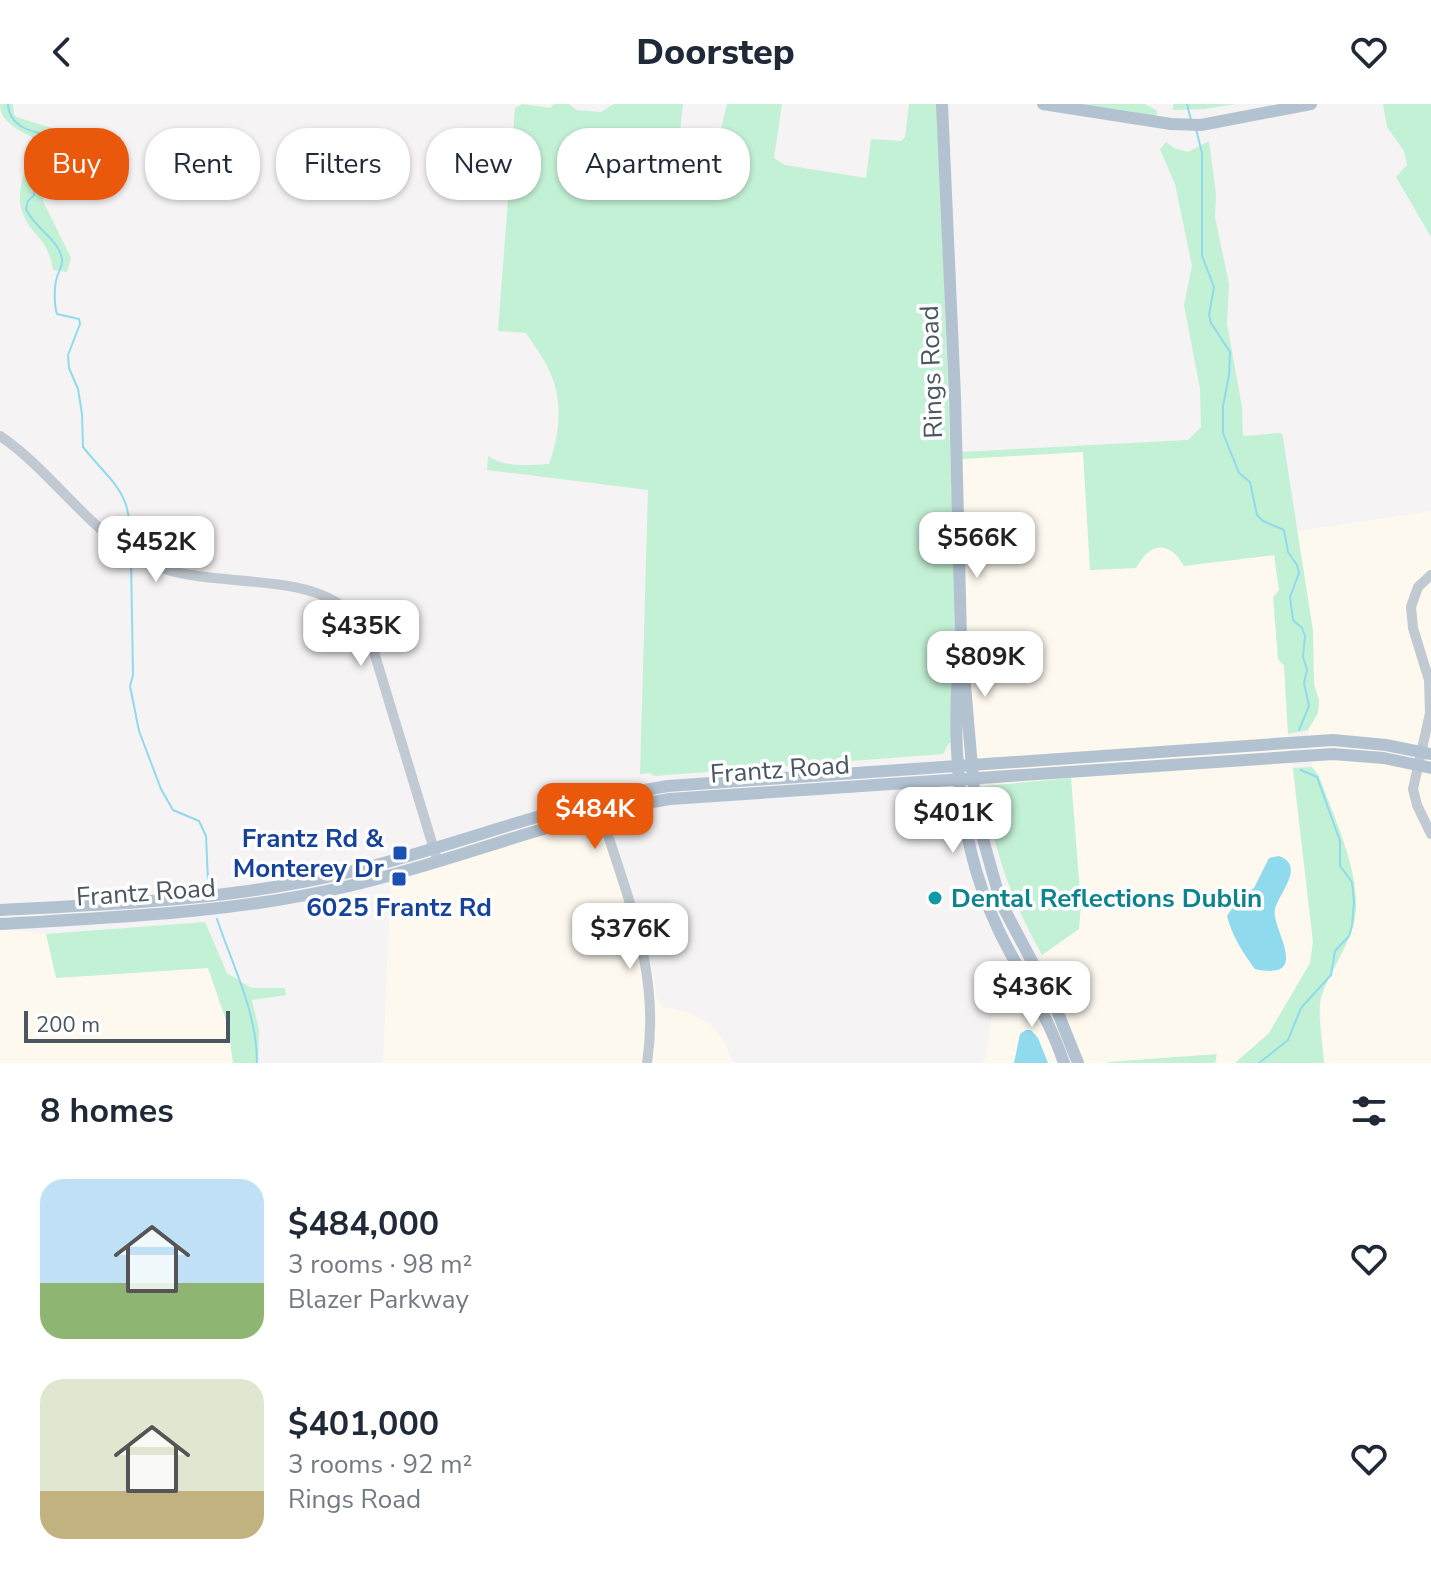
<!DOCTYPE html>
<html lang="en">
<head>
<meta charset="utf-8">
<style>
  body { margin:0; font-family:"Nunito Sans",sans-serif; background:#f6f6f7; color:#1f2937; height:100vh; display:flex; flex-direction:column; font-size:30px; white-space:nowrap }
  * { box-sizing:border-box; margin:0 }
  p { font-size:26px; color:#747a83 }
  .icon { flex:none; width:44px; height:44px; fill:none; stroke:currentColor; stroke-width:2; stroke-linecap:round; stroke-linejoin:round }
  .map { position:relative; height:959px; overflow:hidden }
  .panel { display:flex; flex-direction:column; background:#fff; flex:1 }
  .panel>* { flex:none }
  .guide { position:absolute; left:24px; top:24px; width:800px; height:72px; display:flex; gap:16px }
  .scale { position:absolute; left:24px; bottom:20px; width:206px; box-sizing:border-box; padding-left:8px; border:4px solid #4a5661; border-top:0; font-size:22px; line-height:28px; white-space:nowrap; color:#4a5661; -webkit-text-stroke:6px #fff; paint-order:stroke }
  .price { position:absolute; translate:-50% -68px; padding:0 18px; border-radius:16px; background:#fff; color:#222; font-size:26px; line-height:52px; filter:drop-shadow(0 2px 4px #0008) }
  .price::after { content:''; position:absolute; left:50%; top:48px; width:24px; height:18px; margin-left:-12px; background:inherit; clip-path:polygon(0 0,100% 0,50% 100%) }
  .price.current { background:#ea580c; color:#fff }
  ul { padding:0; list-style:none }
  li { display:flex; align-items:center; gap:24px; height:200px; padding:0 40px }
  li span { display:grid; place-items:center; flex:none; width:224px; height:160px; border-radius:24px; color:#555 }
  li>.icon { margin-inline-start:auto }
  span .icon { width:96px; height:96px; fill:#fffc; stroke-width:1 }
  li b { font-size:34px }
  h2 { display:flex; justify-content:space-between; align-items:center; height:96px; padding:0 40px; font-size:34px }
  .pill { padding:0 28px; border-radius:32px; background:#fff; box-shadow:0 2px 6px #0004; font-size:28px; line-height:72px }
  .pill.current { background:#ea580c; color:#fff }
  header { display:flex; justify-content:space-between; align-items:center; height:104px; padding:0 40px; background:#fff; font-size:36px; font-weight:800 }
  .map>svg:first-child { display:block }
  .commercial { fill:#fdf9ef }
  .green { fill:#c3f1d5 }
  .water { fill:#90daee }
  .lines { fill:none; stroke-linecap:round; stroke-linejoin:round }
  .stream { stroke:#90daee; stroke-width:2 }
  .minor { stroke:#c1cad2; stroke-width:10 }
  .major { stroke:#b3c2d1; stroke-width:12 }
  .transit-dot { fill:#1a4fb4; stroke:#fff; stroke-width:3 }
  .culture-dot { fill:#0f9aa8; stroke:#fff; stroke-width:3 }
  .labels { text-anchor:middle; stroke-width:7; stroke-linejoin:round; paint-order:stroke }
  .street-label { font-size:26px; fill:#4a5661; stroke:#fff }
  .transit-label { font-size:26px; font-weight:bold; fill:#164399; stroke:#fff; text-anchor:end }
  .culture-label { font-size:26px; font-weight:bold; fill:#0d838f; stroke:#fff; text-anchor:start }
</style>
</head>
<body>
<header><svg class="icon" aria-label="back" viewBox="0 0 24 24"><path d="M15 5l-7 7 7 7"/></svg>Doorstep<svg class="icon" aria-label="heart" viewBox="0 0 24 24"><path d="M12 20l-8-8c-3-5 5-10 8-4 3-6 11-1 8 4z"/></svg></header>
<div class="map">
<svg width="1431" height="959" viewBox="0 0 1431 959">
  <rect width="100%" height="100%" fill="#f5f3f3"/>
  <!-- commercial -->
  <path class="commercial" d="M 1083,348 L 1090,466 L 1136,464 L 1146,448 L 1154,444 L 1168,444 L 1177,450 L 1185,462 L 1274,451 L 1279,486 L 1288,630 L 1313,838 L 1310,859 L 1269,929 L 1235,959 L 1215,959 L 1217,955 L 1108,959 L 982,959 L 986,951 L 992,910 L 1011,874 L 1078,825 L 1071,675 L 985,682 L 953,638 L 951,355 Z
    M 1431,407 L 1431,959 L 1324,959 L 1320,894 L 1354,820 L 1355,785 L 1344,744 L 1319,672 L 1312,663 L 1308,626 L 1318,609 L 1319,596 L 1314,580 L 1313,527 L 1297,427 Z
    M 603,700 L 653,869 L 657,895 L 664,903 L 688,908 L 711,921 L 724,937 L 733,959 L 383,959 L 391,765 Z
    M 0,824 L 46,830 L 57,874 L 208,864 L 228,922 L 233,959 L 0,959 Z"/>
  <!-- green -->
  <path class="green" d="M 0,0 L 13,0 L 14,11 L 19,14 L 59,26 L 43,97 L 71,154 L 67,168 L 53,166 C 48,133 32,133 23,110 C 13,85 29,59 37,36 C 22,27 0,20 0,0 Z
    M 522,0 L 550,4 L 554,0 L 569,0 L 576,6 L 601,8 L 614,0 L 683,0 L 678,46 L 709,50 L 716,46 L 727,0 L 782,0 L 774,54 L 785,61 L 866,74 L 871,35 L 901,37 L 905,33 L 909,0 L 938,0 L 955,484 L 953,638 L 949,639 L 943,650 L 654,672 L 650,669 L 640,670 L 648,386 L 487,366 L 488,352 C 505,364 529,361 549,360 C 559,334 563,300 552,273 C 547,258 535,243 526,229 L 498,227 L 515,4 Z
    M 1070,0 L 1145,0 L 1157,7 L 1156,14 Z
    M 1173,0 L 1236,0 L 1204,5 L 1173,6 Z
    M 1383,0 L 1431,0 L 1431,133 L 1396,73 L 1407,61 L 1404,47 L 1387,23 Z
    M 1209,37 L 1216,90 L 1215,113 L 1229,180 L 1227,220 L 1242,303 L 1243,332 L 1281,329 L 1283,334 L 1313,527 L 1314,580 L 1319,596 L 1318,609 L 1308,626 L 1288,630 L 1284,562 L 1278,555 L 1273,493 L 1279,486 L 1274,451 L 1184,462 C 1169,436 1150,438 1136,464 L 1090,466 L 1083,348 L 962,355 L 961,348 L 1188,336 L 1201,323 L 1200,285 L 1184,201 L 1192,162 L 1175,80 L 1160,45 L 1166,38 L 1174,44 L 1188,48 Z
    M 1312,663 L 1319,672 C 1333,711 1358,763 1356,804 C 1355,835 1332,862 1322,891 C 1316,906 1323,941 1324,959 L 1235,959 L 1269,929 L 1310,859 L 1313,838 L 1293,664 Z
    M 1071,674 L 1081,801 L 1079,825 L 1042,851 C 1012,797 992,744 985,682 Z
    M 205,818 L 227,869 L 251,884 L 285,884 L 286,891 L 252,896 L 259,926 L 258,959 L 233,959 L 228,922 L 208,864 L 56,874 L 46,830 Z
    M 1217,950 L 1215,959 L 1108,959 L 1108,958 Z"/>
  <!-- water -->
  <path class="water" d="M 1279,752 C 1306,762 1279,789 1275,805 C 1270,823 1314,878 1255,865 C 1243,849 1232,832 1227,812 L 1237,797 L 1254,784 L 1269,754 Z
    M 1026,926 L 1031,926 L 1038,934 L 1048,959 L 1014,959 L 1020,930 Z"/>
  <g class="lines">
    <!-- stream -->
    <path class="stream" d="M 8,0 C 9,22 29,27 47,31 L 48,42 L 38,68 L 34,91 L 28,97 L 26,105 C 34,124 59,135 62,155 C 63,162 59,166 57,173 C 54,182 54,201 57,210 L 79,215 L 80,220 L 68,251 L 69,264 L 78,285 L 82,310 L 83,343 C 116,384 131,385 131,444
      M 1187,0 L 1191,16
      M 1196,25 L 1202,49 L 1202,152 L 1214,183 L 1209,211 L 1211,219 L 1230,248 L 1229,271 L 1223,302 L 1223,329 L 1239,369 L 1250,378 L 1257,411 L 1263,417 L 1284,426 L 1288,448 L 1297,461 L 1299,469 L 1290,493 L 1293,516 L 1302,524 L 1305,532 L 1303,553 L 1307,566 L 1304,579 L 1309,602 L 1299,626
      M 131,454 L 133,571 L 130,582 L 139,627 L 161,685 L 173,706 L 199,717 L 206,732 L 208,777
      M 217,815 C 233,863 257,908 257,959
      M 1259,959 L 1288,936 L 1301,904 L 1331,871 L 1335,847 L 1349,832 L 1352,822 L 1354,798 L 1352,778 L 1340,762 L 1340,737 L 1317,673 L 1301,666"/>
    <!-- minor -->
    <path class="minor" d="M 0,332 C 58,371 97,442 165,465 C 216,482 302,470 343,503 C 358,514 366,531 374,548 L 436,752
      M 1431,471 L 1418,483 L 1411,503 L 1413,524 L 1429,576 L 1430,609 L 1413,685 L 1417,701 L 1431,730
      M 601,709 C 627,794 661,868 647,959"/>
    <!-- major -->
    <path class="major" d="M 942,0 L 955,293 L 961,534 L 976,710 L 1001,799 L 1054,899 L 1078,959
      M 1043,0 L 1171,20 L 1201,21 L 1311,0
      M 958,569 C 952,657 961,747 999,827 C 1021,872 1048,911 1064,959
      M 0,806 C 115,800 233,796 345,769 C 454,743 558,699 668,682 L 1333,636 L 1386,641 L 1431,650
      M 0,820 C 117,813 235,809 349,782 C 457,757 560,712 670,695 L 1333,650 L 1384,654 L 1431,664"/>
  </g>
  <!-- markers -->
  <g class="transit-dot">
    <rect x="392" y="741" width="16" height="16" rx="4"/>
    <rect x="391" y="767" width="16" height="16" rx="4"/>
  </g>
  <circle class="culture-dot" cx="935" cy="794" r="8"/>
  <g class="labels">
    <!-- street labels -->
    <g class="street-label">
      <text transform="translate(931 268) rotate(-92)" y="9">Rings Road</text>
      <text transform="translate(780 665) rotate(-4)" y="9">Frantz Road</text>
      <text transform="translate(146 788) rotate(-4)" y="9">Frantz Road</text>
    </g>
    <!-- transit labels -->
    <g class="transit-label">
      <text x="384" y="743">Frantz Rd &amp;<tspan x="384" dy="30">Monterey Dr</tspan></text>
      <text x="399" y="812" text-anchor="middle">6025 Frantz Rd</text>
    </g>
    <!-- culture labels -->
    <g class="culture-label">
      <text x="951" y="803">Dental Reflections Dublin</text>
    </g>
  </g>
</svg>
<div class="scale">200 m</div>
<b class="price" style="left:977px;top:476px">$566K</b>
<b class="price" style="left:156px;top:480px">$452K</b>
<b class="price" style="left:361px;top:564px">$435K</b>
<b class="price" style="left:985px;top:595px">$809K</b>
<b class="price current" style="left:595px;top:747px">$484K</b>
<b class="price" style="left:953px;top:751px">$401K</b>
<b class="price" style="left:630px;top:867px">$376K</b>
<b class="price" style="left:1032px;top:925px">$436K</b>
<div class="guide">
<a class="pill current">Buy</a>
<a class="pill">Rent</a>
<a class="pill">Filters</a>
<a class="pill">New</a>
<a class="pill">Apartment</a>
</div>
</div>
<section class="panel">
<h2>8 homes<svg class="icon" aria-label="filters" viewBox="0 0 24 24"><path d="M4 7h16M4 17h16"/><circle cx="9" cy="7" r="2"/><circle cx="15" cy="17" r="2"/></svg></h2>
<ul>
<li><span style="background:linear-gradient(#bfe0f5 65%,#8fb573 0)"><svg class="icon" aria-label="home" viewBox="0 0 24 24"><path d="M3 11l9-7 9 7M6 9v11h12V9"/></svg></span><div><b>$484,000</b><p>3 rooms · 98 m²</p><p>Blazer Parkway</p></div><svg class="icon" aria-label="heart" viewBox="0 0 24 24"><path d="M12 20l-8-8c-3-5 5-10 8-4 3-6 11-1 8 4z"/></svg></li>
<li><span style="background:linear-gradient(#dfe7d0 70%,#c2b280 0)"><svg class="icon" aria-label="home" viewBox="0 0 24 24"><path d="M3 11l9-7 9 7M6 9v11h12V9"/></svg></span><div><b>$401,000</b><p>3 rooms · 92 m²</p><p>Rings Road</p></div><svg class="icon" aria-label="heart" viewBox="0 0 24 24"><path d="M12 20l-8-8c-3-5 5-10 8-4 3-6 11-1 8 4z"/></svg></li>
</ul>
</section>
</body>
</html>
